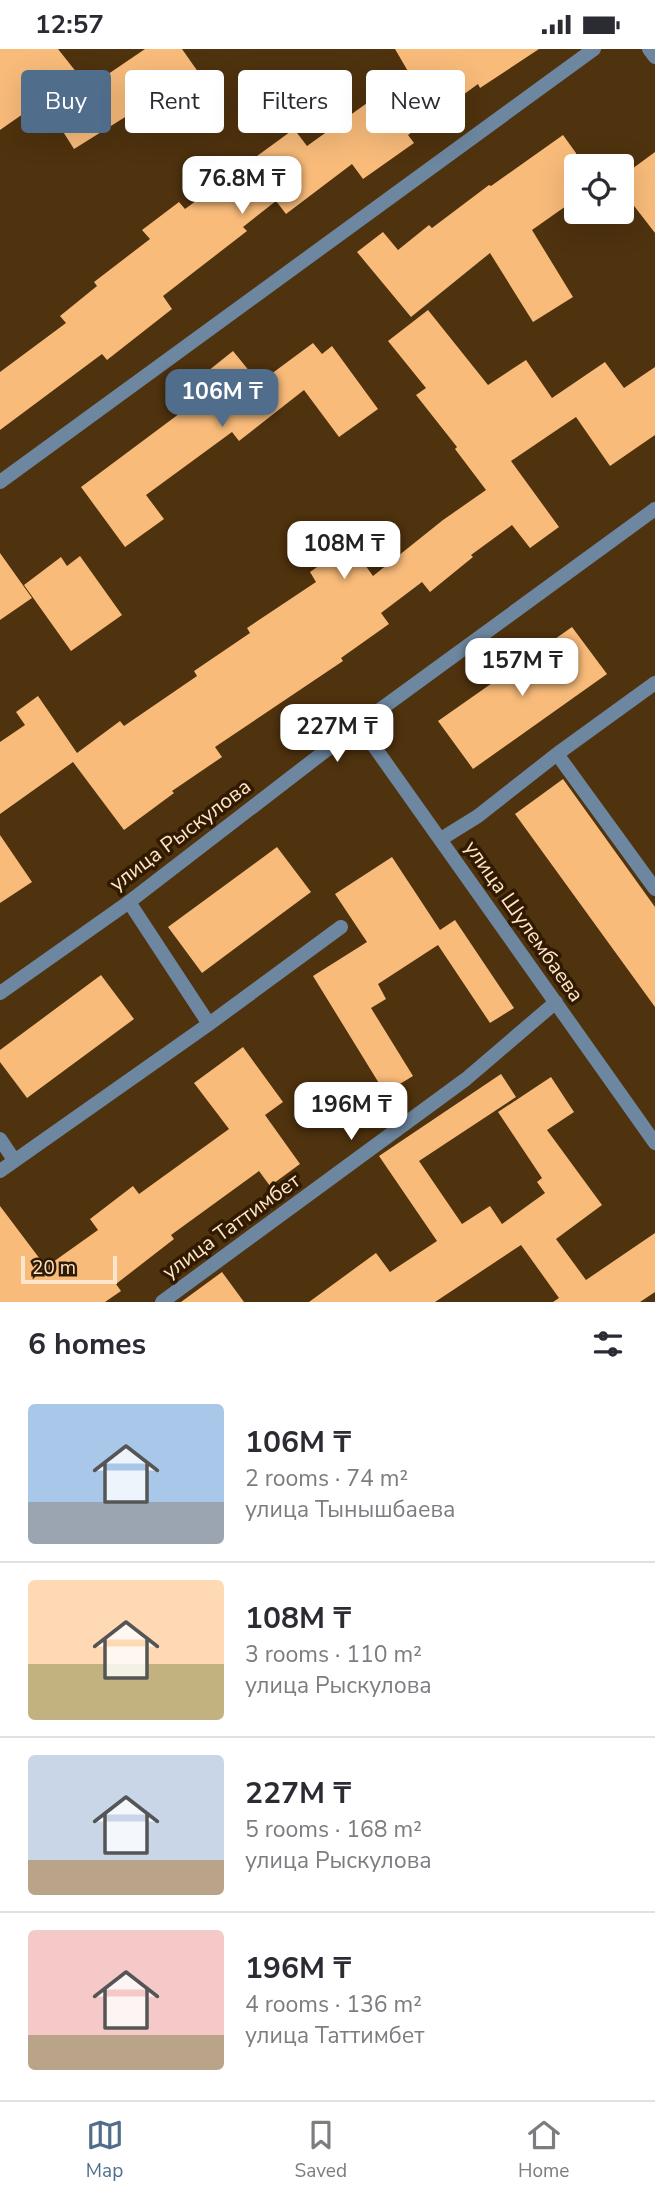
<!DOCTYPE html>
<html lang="en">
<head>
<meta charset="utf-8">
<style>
  body { margin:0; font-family:"Nunito Sans",sans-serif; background:#f2f2f3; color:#2b2b33; height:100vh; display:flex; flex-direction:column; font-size:26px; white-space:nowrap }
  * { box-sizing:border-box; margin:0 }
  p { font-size:23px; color:#7c7c81 }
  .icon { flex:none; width:38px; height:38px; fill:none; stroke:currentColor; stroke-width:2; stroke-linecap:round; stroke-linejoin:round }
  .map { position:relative; height:1253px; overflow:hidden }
  .panel { display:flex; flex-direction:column; background:#fff; flex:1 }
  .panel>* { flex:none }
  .top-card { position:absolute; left:21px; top:21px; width:614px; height:63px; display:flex; gap:14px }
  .buttons { position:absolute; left:564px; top:105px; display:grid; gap:14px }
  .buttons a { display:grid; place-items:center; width:70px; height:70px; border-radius:7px; background:#fff; box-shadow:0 7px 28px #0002; font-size:35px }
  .scale { position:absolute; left:21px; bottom:18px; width:96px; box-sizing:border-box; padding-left:7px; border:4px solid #fee5cb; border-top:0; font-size:19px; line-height:24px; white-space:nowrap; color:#fee5cb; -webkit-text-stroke:5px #311b00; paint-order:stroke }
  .price { position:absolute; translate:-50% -60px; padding:0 16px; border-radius:14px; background:#fff; color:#222; font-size:23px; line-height:46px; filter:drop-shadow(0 2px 4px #0008) }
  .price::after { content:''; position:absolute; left:50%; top:42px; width:21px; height:16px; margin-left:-10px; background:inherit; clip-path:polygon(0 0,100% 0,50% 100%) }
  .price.on { background:#506d8c; color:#fff }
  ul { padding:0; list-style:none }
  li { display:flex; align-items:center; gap:21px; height:175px; padding:0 28px }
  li+li { border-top:2px solid #e1e1e2 }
  li span { display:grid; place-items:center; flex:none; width:196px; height:140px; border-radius:7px; color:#555 }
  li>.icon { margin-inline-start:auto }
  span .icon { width:84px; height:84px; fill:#fffc; stroke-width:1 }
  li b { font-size:30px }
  h2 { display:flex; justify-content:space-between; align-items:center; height:84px; padding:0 28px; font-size:30px }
  .tag { padding:0 24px; border-radius:7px; background:#fff; box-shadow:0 7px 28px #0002; font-size:24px; line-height:63px }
  .tag.on { background:#506d8c; color:#fff }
  .status { display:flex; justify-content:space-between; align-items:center; height:49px; padding:0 35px; background:#fff; direction:ltr }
  .status svg { height:19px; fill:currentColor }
  .tabs { display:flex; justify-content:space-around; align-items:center; height:98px; border-top:2px solid #e1e1e2; background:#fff; font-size:19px; color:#7c7c81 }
  .tabs a { display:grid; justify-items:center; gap:4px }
  .tabs .on { color:#506d8c }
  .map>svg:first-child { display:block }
  .building { fill:#f8bb7a }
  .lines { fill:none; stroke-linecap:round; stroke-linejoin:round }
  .lane { stroke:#6d87a0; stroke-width:14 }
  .street { stroke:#6d87a0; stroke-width:14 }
  .labels { text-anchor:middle; stroke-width:7; stroke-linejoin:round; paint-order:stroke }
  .street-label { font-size:21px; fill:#fee5cb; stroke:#311b00 }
</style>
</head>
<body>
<div class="status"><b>12:57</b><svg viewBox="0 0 49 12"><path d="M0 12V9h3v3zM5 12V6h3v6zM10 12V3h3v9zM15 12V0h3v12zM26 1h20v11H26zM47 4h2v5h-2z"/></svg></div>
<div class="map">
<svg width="655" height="1253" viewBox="0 0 655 1253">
  <rect width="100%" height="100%" fill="#4f320e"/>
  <!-- building -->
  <path class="building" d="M 0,0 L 58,0 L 81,29 L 88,24 L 95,34 L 145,0 L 182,0 L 208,37 L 158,72 L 146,55 L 74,100 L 43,51 L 0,81 Z
    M 395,0 L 539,0 L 480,39 L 478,35 L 408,86 L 414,94 L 363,130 L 352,115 L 286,165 L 276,152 L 243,178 L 247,182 L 163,247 L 172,260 L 107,311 L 102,305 L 0,381 L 0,323 L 66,274 L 60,267 L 97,237 L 94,233 L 150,190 L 142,181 L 179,153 L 185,160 L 294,80 L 307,97 L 409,24 Z
    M 563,86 L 576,104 L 576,150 L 532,181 L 573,248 L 533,273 L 490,204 L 411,268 L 357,203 L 383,183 L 398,201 L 429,176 L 432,179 L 489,136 L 491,137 Z
    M 655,103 L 655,184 L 621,140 L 621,128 Z
    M 428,261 L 488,336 L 526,311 L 552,349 L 605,313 L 624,339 L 655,318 L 655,386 L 610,417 L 576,368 L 511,412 L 559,478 L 530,499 L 512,476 L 471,506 L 473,508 L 430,543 L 422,533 L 381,564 L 389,575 L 341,609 L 343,612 L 215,698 L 222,708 L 172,742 L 174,744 L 124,781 L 73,713 L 0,765 L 0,693 L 25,676 L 16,663 L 38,647 L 77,704 L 120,672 L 124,677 L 197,627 L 194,622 L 250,584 L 247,579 L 316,533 L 310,523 L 350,495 L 373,527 L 443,471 L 486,441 L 455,400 L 457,398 L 416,346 L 426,339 L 388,292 Z
    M 313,294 L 322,305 L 332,297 L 378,360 L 339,388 L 304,341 L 239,392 L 232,383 L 146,446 L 164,470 L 125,498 L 81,438 L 203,347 L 193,334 L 233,302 L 259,334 Z
    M 0,504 L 32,549 L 0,571 Z
    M 80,507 L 122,566 L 71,602 L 24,536 L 61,508 L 67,517 Z
    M 572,578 L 607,625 L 473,720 L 438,672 Z
    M 563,730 L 655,858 L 655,958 L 515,765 Z
    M 0,786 L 32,833 L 0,854 Z
    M 277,798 L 311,843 L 202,924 L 168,878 Z
    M 392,808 L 440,881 L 455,871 L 514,959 L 490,974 L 438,896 L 378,935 L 386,950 L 371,959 L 413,1027 L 385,1044 L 313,927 L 367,893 L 335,845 Z
    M 101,926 L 134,970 L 27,1049 L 0,1013 L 0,1001 Z
    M 243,998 L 283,1053 L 265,1066 L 300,1115 L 270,1137 L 259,1122 L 171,1186 L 174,1190 L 116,1235 L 121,1242 L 105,1253 L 0,1253 L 0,1157 L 46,1218 L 98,1181 L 90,1170 L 133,1137 L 139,1145 L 229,1080 L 194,1034 Z
    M 501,1025 L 516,1048 L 419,1112 L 462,1175 L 490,1157 L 502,1175 L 545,1144 L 537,1133 L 542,1129 L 498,1063 L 551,1028 L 574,1063 L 547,1081 L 602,1156 L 556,1190 L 586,1231 L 655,1184 L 655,1243 L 640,1253 L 553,1253 L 559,1249 L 521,1196 L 435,1253 L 309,1253 L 376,1204 L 390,1223 L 437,1192 L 379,1107 Z
    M 222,1223 L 244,1253 L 181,1253 Z"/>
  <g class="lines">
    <!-- lane -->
    <path class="lane" d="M 129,853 L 209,975
      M 0,1090 L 14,1111
      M 0,1122 L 209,975 L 341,878"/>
    <!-- street -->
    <path class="street" d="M 649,0 L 655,8
      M 0,433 L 594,0
      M 359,676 L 655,1094
      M 557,705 L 655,840
      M 441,790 L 478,767 L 557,705 L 655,634
      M 0,944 L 129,853 L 359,676 L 655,460
      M 162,1253 L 466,1030 L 556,953"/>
  </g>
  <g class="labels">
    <!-- street labels -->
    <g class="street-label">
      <text transform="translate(180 786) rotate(-37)" y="7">улица Рыскулова</text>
      <text transform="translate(524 872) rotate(55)" y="7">улица Шулембаева</text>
      <text transform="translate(231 1177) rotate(-36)" y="7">улица Таттимбет</text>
    </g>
  </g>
</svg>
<div class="buttons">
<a><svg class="icon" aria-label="locate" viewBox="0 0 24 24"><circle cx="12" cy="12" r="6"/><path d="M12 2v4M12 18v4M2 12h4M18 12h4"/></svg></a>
</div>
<div class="scale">20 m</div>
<b class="price" style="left:242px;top:167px">76.8M ₸</b>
<b class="price on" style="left:222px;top:380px">106M ₸</b>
<b class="price" style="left:344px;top:532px">108M ₸</b>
<b class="price" style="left:522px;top:649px">157M ₸</b>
<b class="price" style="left:337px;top:715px">227M ₸</b>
<b class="price" style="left:351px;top:1093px">196M ₸</b>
<div class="top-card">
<a class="tag on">Buy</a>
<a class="tag">Rent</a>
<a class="tag">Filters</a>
<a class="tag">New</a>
</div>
</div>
<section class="panel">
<h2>6 homes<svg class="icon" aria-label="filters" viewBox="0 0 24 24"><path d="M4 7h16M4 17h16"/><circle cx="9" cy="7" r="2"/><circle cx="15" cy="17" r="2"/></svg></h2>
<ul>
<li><span style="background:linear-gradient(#a9c7e8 70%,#9aa5b1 0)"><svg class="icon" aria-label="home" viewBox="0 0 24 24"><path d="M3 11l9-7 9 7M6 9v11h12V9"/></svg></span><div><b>106M ₸</b><p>2 rooms · 74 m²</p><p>улица Тынышбаева</p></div></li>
<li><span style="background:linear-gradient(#ffd9b3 60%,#c2b280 0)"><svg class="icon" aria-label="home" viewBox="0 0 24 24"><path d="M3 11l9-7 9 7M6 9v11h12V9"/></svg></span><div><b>108M ₸</b><p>3 rooms · 110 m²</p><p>улица Рыскулова</p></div></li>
<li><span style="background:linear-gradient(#c9d6e8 75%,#b9a48a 0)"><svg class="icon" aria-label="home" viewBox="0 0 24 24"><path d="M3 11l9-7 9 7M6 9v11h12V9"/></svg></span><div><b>227M ₸</b><p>5 rooms · 168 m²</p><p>улица Рыскулова</p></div></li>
<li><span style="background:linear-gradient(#f6c9c9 75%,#b9a48a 0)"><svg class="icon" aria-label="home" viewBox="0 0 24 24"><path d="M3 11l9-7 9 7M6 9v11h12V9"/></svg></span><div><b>196M ₸</b><p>4 rooms · 136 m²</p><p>улица Таттимбет</p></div></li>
</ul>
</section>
<nav class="tabs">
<a class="on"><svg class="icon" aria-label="map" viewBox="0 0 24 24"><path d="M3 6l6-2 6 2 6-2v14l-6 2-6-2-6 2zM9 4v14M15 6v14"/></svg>Map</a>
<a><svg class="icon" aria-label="saved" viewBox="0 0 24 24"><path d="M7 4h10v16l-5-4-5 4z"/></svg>Saved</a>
<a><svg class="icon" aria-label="home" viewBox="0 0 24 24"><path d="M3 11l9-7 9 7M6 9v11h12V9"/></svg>Home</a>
</nav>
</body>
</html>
